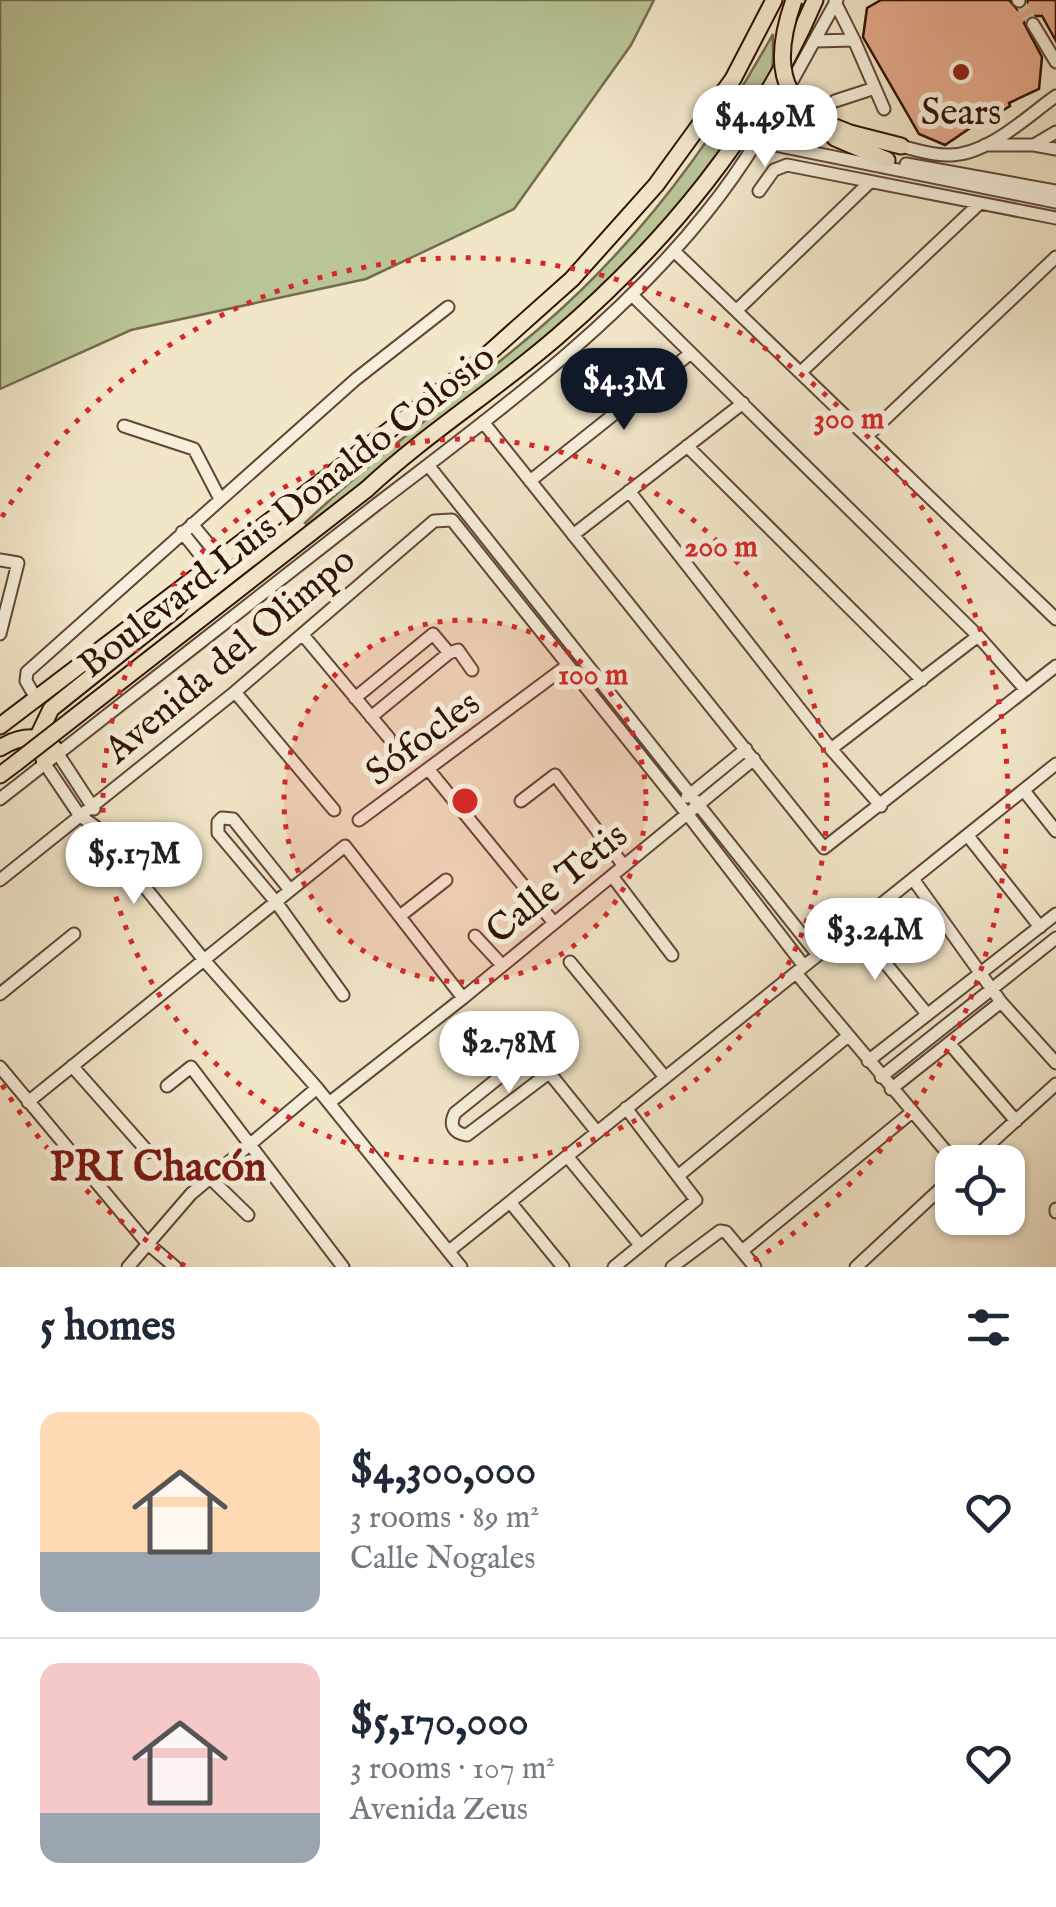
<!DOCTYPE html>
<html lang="en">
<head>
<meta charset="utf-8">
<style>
  body { margin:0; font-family:"IM FELL English",serif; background:#f6f6f7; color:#1f2937; height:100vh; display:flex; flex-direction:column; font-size:38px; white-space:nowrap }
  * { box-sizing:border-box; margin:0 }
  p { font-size:32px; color:#747a83 }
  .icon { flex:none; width:55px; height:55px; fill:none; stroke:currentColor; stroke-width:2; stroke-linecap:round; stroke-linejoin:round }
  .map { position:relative; height:1267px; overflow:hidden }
  .sheet { display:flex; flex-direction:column; background:#fff; flex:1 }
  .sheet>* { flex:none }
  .fabs { position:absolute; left:935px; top:1145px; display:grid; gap:20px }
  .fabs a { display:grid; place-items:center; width:90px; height:90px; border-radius:20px; background:#fff; box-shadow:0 2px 8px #0004; font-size:50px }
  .price { position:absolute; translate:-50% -85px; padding:0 22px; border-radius:35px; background:#fff; color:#222; font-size:32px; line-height:65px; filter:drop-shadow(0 2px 5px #0008) }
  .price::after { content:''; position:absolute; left:50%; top:60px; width:30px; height:22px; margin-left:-15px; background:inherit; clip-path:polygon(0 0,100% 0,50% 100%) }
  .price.active { background:#111827; color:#fff }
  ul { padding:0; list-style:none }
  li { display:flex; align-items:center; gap:30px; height:250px; padding:0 40px }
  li+li { border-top:2px solid #e0e1e3 }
  li span { display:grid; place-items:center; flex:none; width:280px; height:200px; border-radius:20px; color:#555 }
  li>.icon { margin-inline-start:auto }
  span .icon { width:120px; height:120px; fill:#fffc; stroke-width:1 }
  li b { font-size:42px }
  h2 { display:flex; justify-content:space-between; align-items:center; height:120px; padding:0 40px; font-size:42px }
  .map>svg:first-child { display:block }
  .green { fill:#bac597; stroke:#756c4e; stroke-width:2.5 }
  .building { fill:#e7ab8c; stroke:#301204; stroke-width:2.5 }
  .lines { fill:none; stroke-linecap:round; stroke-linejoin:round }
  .minor-tunnel { stroke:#d5c6ab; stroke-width:11; stroke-dasharray:11 5.5; stroke-linecap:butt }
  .minor-casing { stroke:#604735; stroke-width:15 }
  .major-casing { stroke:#301204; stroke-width:19 }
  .minor { stroke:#f7efdc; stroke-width:11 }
  .major { stroke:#f2e6c9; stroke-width:15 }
  .major-bridge-casing { stroke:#301204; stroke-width:19; stroke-linecap:butt }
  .major-bridge { stroke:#f2e6c9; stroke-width:15 }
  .ring { fill:none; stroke:#d62828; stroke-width:5; stroke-dasharray:5 10 }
  .poi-dot { fill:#8f2418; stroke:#f7efdc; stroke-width:4 }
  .labels { text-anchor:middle; stroke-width:10; stroke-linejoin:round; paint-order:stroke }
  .poi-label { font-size:38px; fill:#301204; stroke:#f7efdc }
  .street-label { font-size:38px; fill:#301204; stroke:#f7efdc }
  .quarter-label { font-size:42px; font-weight:bold; fill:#7a1f14; stroke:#f7efdc }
  .centre { fill:#d62828; stroke:#f7efdc; stroke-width:5 }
  .ring-label { font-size:30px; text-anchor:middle; font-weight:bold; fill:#d62828; stroke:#f7efdc; stroke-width:10; stroke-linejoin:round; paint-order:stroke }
</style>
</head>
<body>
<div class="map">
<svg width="1056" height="1267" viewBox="0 0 1056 1267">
  <rect width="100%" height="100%" fill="#f2e6c9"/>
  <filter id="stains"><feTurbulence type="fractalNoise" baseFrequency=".002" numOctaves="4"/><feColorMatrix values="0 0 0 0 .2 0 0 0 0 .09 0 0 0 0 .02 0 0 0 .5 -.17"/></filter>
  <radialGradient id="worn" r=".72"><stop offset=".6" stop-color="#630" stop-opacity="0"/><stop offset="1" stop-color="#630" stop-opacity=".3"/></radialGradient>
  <!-- green -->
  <path class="green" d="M 0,0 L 654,0 L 631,45 L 514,209 L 366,279 L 131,330 L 0,389 Z
    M 773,34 C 772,46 775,61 771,72 C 759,104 733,133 713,161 C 604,307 453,418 307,525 L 305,523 C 379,452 463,394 541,327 C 635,246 713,142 773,34 Z"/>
  <!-- building -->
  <path class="building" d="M 881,0 L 1009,0 L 1018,10 L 1025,8 L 1028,0 L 1056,0 L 1056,41 L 1042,16 L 1029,16 L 1024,23 L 1042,57 L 1039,89 L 1009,103 L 1010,106 L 989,119 L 988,116 L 945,145 L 919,134 L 863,37 L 867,8 Z"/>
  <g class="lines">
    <!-- minor-tunnel -->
    <path class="minor-tunnel" d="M 1019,1 L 1033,24"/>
    <defs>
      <path id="minor" d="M 1018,0 L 1019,1
        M 835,2 L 854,40
        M 1033,24 L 1056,62
        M 815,41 L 854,40 L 884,109
        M 835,101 L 875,88
        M 760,142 L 1056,202
        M 985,145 L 1034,145 L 1056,149
        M 1034,145 L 1056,132
        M 901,146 C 916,150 931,155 947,155 C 986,157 1026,117 1056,96
        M 906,164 L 1056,191
        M 759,191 L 774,170 L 787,165 L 1056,218
        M 674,251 L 1056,619
        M 632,295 L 978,636 L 1026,690
        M 737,310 L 870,182
        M 801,372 L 980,203
        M 483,422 L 824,848 L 1056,666
        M 124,426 L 194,449 L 220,499
        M 867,436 L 1056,257
        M 687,446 L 922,680
        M 428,465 L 818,955
        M 530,481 L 691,353
        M 629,491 L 831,749 L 881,806
        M 192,524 L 221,559
        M 182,532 L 210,567
        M 573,535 L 743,403
        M 0,560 L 18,563 L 0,634
        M 303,635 L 389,738
        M 235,692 L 334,810
        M 36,698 L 26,681 L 27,672 L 356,379 L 448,307
        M 355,698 L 433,634 L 449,653
        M 371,717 L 449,653 L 458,650 L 472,670
        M 831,749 L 978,636
        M 58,754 L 94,809
        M 45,764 L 80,816 L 96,827 L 204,960 L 317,1088 L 461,1267
        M 429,770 L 554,923
        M 1025,792 L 1056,831
        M 687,797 L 746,749
        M 0,799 C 126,701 251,602 377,504 C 493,415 614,328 706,213 C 760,147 795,74 837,0
        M 521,801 L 555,775 L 624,866
        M 359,820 L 568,665
        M 968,836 L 1040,927
        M 612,876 L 672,955
        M 913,879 L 1001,1002 L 1056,1063
        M 0,880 L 235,692 L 434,521 L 452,520 L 692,820 L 804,966
        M 290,890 L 233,819 L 222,818 L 218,822 L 218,833 L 276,902 L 343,995
        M 400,916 L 446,880
        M 855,926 L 927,1014
        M 475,936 L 501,964
        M 570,962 L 664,1076
        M 796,973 L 955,1162
        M 0,994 L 74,934
        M 506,1019 L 597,1132
        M 949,1043 L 1016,1121
        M 533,1050 L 455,1113 C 449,1125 453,1133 467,1135 L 550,1072
        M 868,1061 L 1056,914
        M 72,1066 L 148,1152
        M 0,1067 L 147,1243 L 175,1267
        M 881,1077 L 1056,938
        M 167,1086 L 191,1067 L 343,1267
        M 891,1089 L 1001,1002
        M 28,1102 L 345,846 L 463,998
        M 329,1103 L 463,998 L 754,759
        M 567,1156 L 640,1245
        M 970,1162 L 1056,1084
        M 678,1176 L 848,1036
        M 209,1177 L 248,1215
        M 510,1202 L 563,1267
        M 1056,1209 L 1056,1212
        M 449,1251 L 1056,764
        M 742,1251 L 912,1112
        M 128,1267 L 191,1194 L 317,1088
        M 614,1267 L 696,1200 L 626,1108
        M 672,1267 L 720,1231 L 726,1232 L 755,1267
        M 856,1267 L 952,1178"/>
      <path id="major" d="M 820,121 L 850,133 L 901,146
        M 822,124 L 835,138 L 887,160
        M 367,489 C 427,433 496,390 558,336 C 665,244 759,131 815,0
        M 0,726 L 479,362 L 572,279 L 656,185 L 733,79 L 774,0
        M 0,748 C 19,736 46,731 58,754
        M 45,764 L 39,734 L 51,709 L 176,609 L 193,590 L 196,580
        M 0,775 L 16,763"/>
    </defs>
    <!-- minor casing -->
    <use href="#minor" class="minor-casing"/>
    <!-- major casing -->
    <use href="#major" class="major-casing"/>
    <!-- minor -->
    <use href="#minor" class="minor"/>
    <!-- major -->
    <use href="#major" class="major"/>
    <defs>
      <path id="major-bridge" d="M 794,0 C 778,45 772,93 820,121
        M 16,763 L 367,489"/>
    </defs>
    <!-- major-bridge casing -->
    <use href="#major-bridge" class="major-bridge-casing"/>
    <!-- major-bridge -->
    <use href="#major-bridge" class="major-bridge"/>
  </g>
  <!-- distance rings -->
  <circle cx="465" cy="801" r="181" fill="#d62828" fill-opacity=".12"/>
  <g class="ring">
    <circle cx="465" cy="801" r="181"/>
    <circle cx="465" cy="801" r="362"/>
    <path d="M185 1266A543 543 0 0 1 2 1085M2 517A543 543 0 1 1 745 1266"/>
  </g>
  <!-- markers -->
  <circle class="poi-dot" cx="961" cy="72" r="10"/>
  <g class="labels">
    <!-- poi labels -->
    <g class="poi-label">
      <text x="961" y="124">Sears</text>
    </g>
    <!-- street labels -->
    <g class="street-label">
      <text transform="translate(286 510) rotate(-38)" y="13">Boulevard Luis Donaldo Colosio</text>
      <text transform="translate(229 654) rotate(-40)" y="13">Avenida del Olimpo</text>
      <text transform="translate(422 737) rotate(-37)" y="13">Sófocles</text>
      <text transform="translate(556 882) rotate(-39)" y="13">Calle Tetis</text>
    </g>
    <!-- quarter labels -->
    <g class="quarter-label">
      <text x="158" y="1180">PRI Chacón</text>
    </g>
  </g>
  <circle cx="465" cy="801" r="15" class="centre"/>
  <g class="ring-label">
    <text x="849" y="428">300 m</text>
    <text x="721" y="556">200 m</text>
    <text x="593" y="684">100 m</text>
  </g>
  <rect width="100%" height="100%" filter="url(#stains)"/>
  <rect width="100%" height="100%" fill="url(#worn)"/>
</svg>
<div class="fabs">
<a><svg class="icon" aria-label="locate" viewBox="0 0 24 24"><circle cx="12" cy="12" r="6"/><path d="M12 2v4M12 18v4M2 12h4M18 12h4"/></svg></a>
</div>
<b class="price" style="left:765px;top:170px">$4.49M</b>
<b class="price active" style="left:624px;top:433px">$4.3M</b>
<b class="price" style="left:134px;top:907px">$5.17M</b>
<b class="price" style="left:875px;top:983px">$3.24M</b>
<b class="price" style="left:509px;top:1096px">$2.78M</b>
</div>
<section class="sheet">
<h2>5 homes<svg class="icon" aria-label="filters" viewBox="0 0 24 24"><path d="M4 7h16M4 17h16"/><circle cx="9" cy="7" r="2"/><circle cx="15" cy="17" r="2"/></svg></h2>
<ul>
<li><span style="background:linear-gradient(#ffd9b3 70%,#9aa5b1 0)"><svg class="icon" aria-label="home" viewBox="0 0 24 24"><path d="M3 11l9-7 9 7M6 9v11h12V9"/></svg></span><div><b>$4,300,000</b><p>3 rooms · 89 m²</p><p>Calle Nogales</p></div><svg class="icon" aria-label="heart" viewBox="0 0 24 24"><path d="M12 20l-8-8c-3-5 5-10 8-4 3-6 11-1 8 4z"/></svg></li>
<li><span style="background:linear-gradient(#f6c9c9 75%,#9aa5b1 0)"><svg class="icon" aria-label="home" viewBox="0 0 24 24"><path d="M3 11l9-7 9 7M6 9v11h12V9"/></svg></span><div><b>$5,170,000</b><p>3 rooms · 107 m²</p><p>Avenida Zeus</p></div><svg class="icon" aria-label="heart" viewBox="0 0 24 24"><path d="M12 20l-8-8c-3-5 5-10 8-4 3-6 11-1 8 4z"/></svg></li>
</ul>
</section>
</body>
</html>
